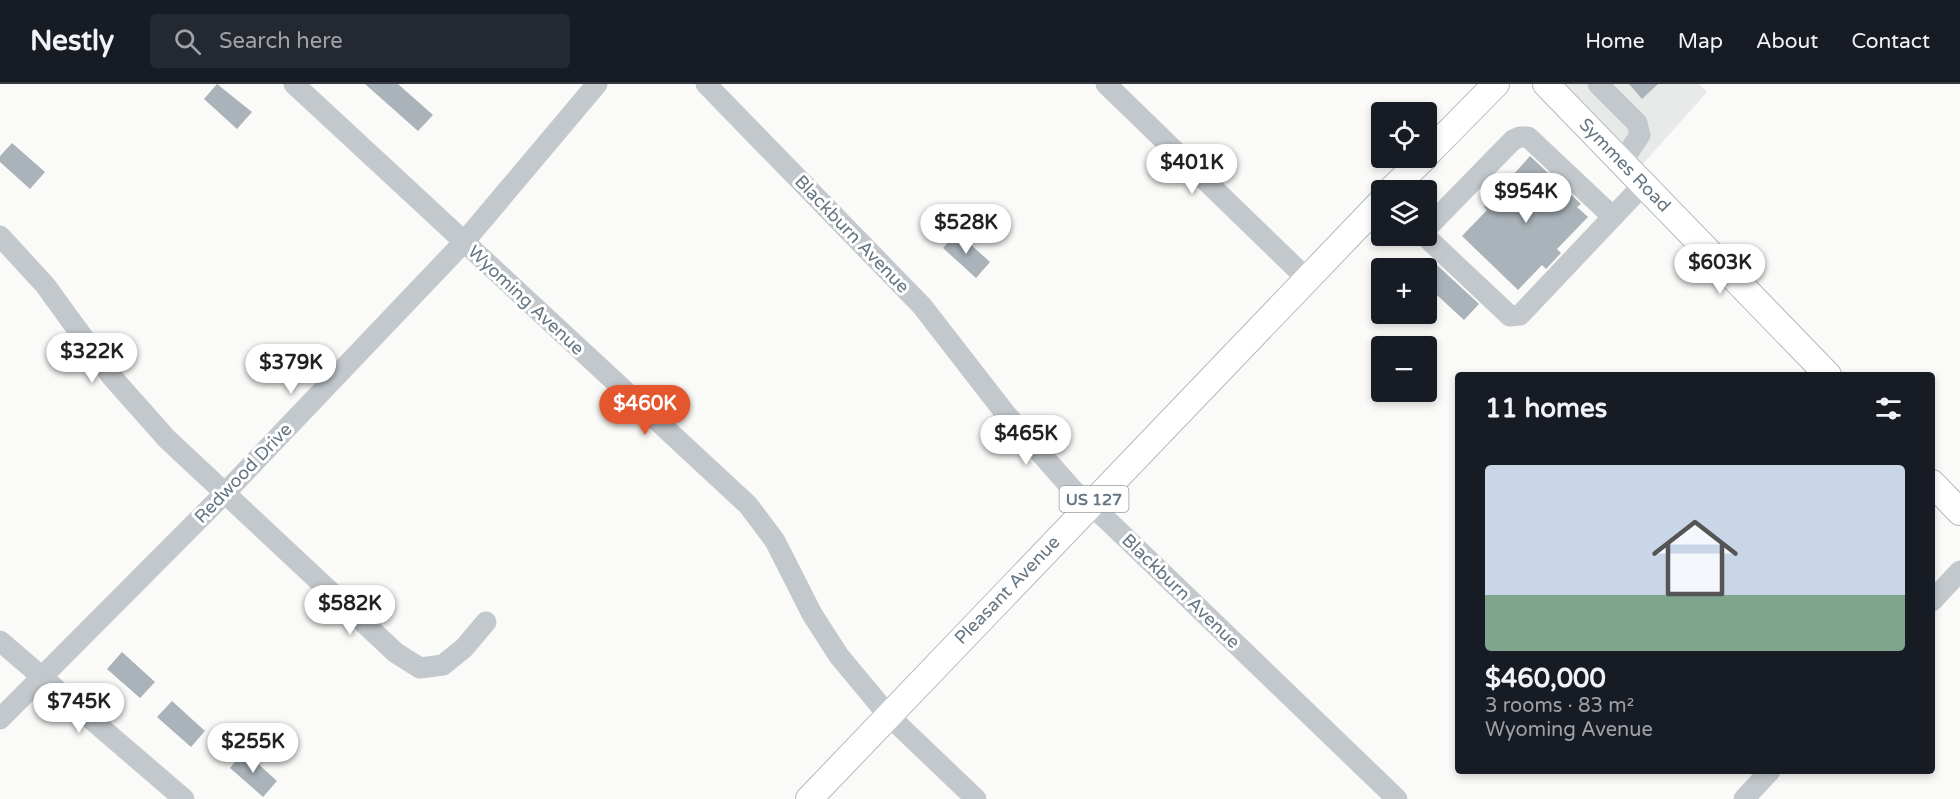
<!DOCTYPE html>
<html lang="en">
<head>
<meta charset="utf-8">
<style>
  body { margin:0; font-family:"Varela Round",sans-serif; background:#242831; color:#f1f3f6; height:100vh; display:flex; flex-direction:column; font-size:22px; white-space:nowrap }
  * { box-sizing:border-box; margin:0 }
  p { font-size:20px; color:#9ea1a6 }
  .icon { flex:none; width:33px; height:33px; fill:none; stroke:currentColor; stroke-width:2; stroke-linecap:round; stroke-linejoin:round }
  .map { position:relative; flex:1; overflow:hidden }
  .panel { position:absolute; left:1455px; top:288px; width:480px; height:402px; display:flex; flex-direction:column; background:#171b24; border-radius:6px; box-shadow:0 3px 9px #0003 }
  .panel>* { flex:none }
  .fabs { position:absolute; left:1371px; top:18px; display:grid; gap:12px }
  .fabs a { display:grid; place-items:center; width:66px; height:66px; border-radius:6px; background:#171b24; box-shadow:0 3px 9px #0003; font-size:30px }
  .price { position:absolute; translate:-50% -51px; padding:0 14px; border-radius:21px; background:#fff; color:#222; font-size:20px; line-height:39px; filter:drop-shadow(0 2px 3px #0008) }
  .price::after { content:''; position:absolute; left:50%; top:36px; width:18px; height:14px; margin-left:-9px; background:inherit; clip-path:polygon(0 0,100% 0,50% 100%) }
  .price.on { background:#e4572e; color:#fff }
  ul { padding:0; list-style:none }
  li { display:grid; align-content:center; gap:12px; height:318px; padding:0 30px }
  li+li { border-top:2px solid #363941 }
  li span { display:grid; place-items:center; height:186px; border-radius:6px; color:#555 }
  li>.icon { margin-inline-start:auto }
  span .icon { width:108px; height:108px; fill:#fffc; stroke-width:1 }
  li b { font-size:26px }
  h2 { display:flex; justify-content:space-between; align-items:center; height:72px; padding:0 30px; font-size:26px }
  header { display:flex; align-items:center; gap:36px; box-sizing:border-box; height:84px; padding:0 30px; background:#171b24; border-bottom:2px solid #363941 }
  header strong { font-size:28px }
  nav { display:flex; gap:33px; margin-inline-start:auto; font-size:21px }
  .search { width:420px; height:54px; background:#242831; display:flex; align-items:center; gap:15px; box-sizing:border-box; padding:0 21px; border-radius:6px; color:#9ea1a6; font-size:22px }
  .map>svg:first-child { display:block }
  .built { fill:#e8e9e9 }
  .building { fill:#aab3b9 }
  .lines { fill:none; stroke-linecap:round; stroke-linejoin:round }
  .major-casing { stroke:#b5babe; stroke-width:28 }
  .minor { stroke:#c3c8cc; stroke-width:21 }
  .major { stroke:#fff; stroke-width:26 }
  .labels { text-anchor:middle; stroke-width:6; stroke-linejoin:round; paint-order:stroke }
  .shield { fill:#fff; stroke:#939fa8; stroke-width:1.5 }
  .shield-label { font-size:16px; font-weight:bold; fill:#657683 }
  .street-label { font-size:18px; fill:#657683; stroke:#fff }
</style>
</head>
<body>
<header>
<strong>Nestly</strong>
<div class="search"><svg class="icon" aria-label="search" viewBox="0 0 24 24"><circle cx="10" cy="10" r="6"/><path d="M15 15l6 6"/></svg>Search here</div>
<nav><a>Home</a><a>Map</a><a>About</a><a>Contact</a></nav>
</header>
<div class="map">
<svg width="1960" height="715" viewBox="0 0 1960 715">
  <rect width="100%" height="100%" fill="#fafaf8"/>
  <!-- built -->
  <path class="built" d="M 1546,0 L 1699,0 L 1707,8 L 1634,90 Z"/>
  <!-- building -->
  <path class="building" d="M 217,0 L 252,28 L 237,45 L 204,15 Z
    M 365,0 L 398,0 L 433,31 L 418,47 Z
    M 1629,0 L 1658,0 L 1642,15 Z
    M 12,59 L 45,88 L 30,105 L 0,78 L 0,72 Z
    M 1530,72 L 1581,120 L 1577,123 L 1588,133 L 1557,165 L 1561,169 L 1546,185 L 1542,181 L 1518,206 L 1462,152 L 1487,126 L 1484,123 Z
    M 957,148 L 990,178 L 976,194 L 943,164 Z
    M 1437,181 L 1479,220 L 1464,236 L 1426,201 L 1426,192 Z
    M 122,568 L 155,598 L 140,614 L 107,585 Z
    M 172,617 L 205,647 L 191,663 L 157,633 Z
    M 244,667 L 277,697 L 263,713 L 230,684 Z"/>
  <g class="lines">
    <defs>
      <path id="major" d="M 1546,0 L 1828,291
        M 1426,71 L 1496,0
        M 1391,106 L 1424,74
        M 1932,399 L 1960,428
        M 809,715 L 1382,117"/>
    </defs>
    <!-- major casing -->
    <use href="#major" class="major-casing"/>
    <!-- minor -->
    <path class="minor" d="M 294,0 L 748,421 L 775,457 L 812,530 L 839,572 L 888,631 L 976,715
      M 706,0 L 922,222 L 1005,329 L 1073,406 L 1104,433 L 1397,715
      M 1106,0 L 1306,194
      M 1598,0 L 1637,39 L 1640,51 L 1622,78
      M 1426,145 L 1513,56 L 1520,53 L 1528,53 L 1613,133
      M 0,152 L 45,201 L 112,293 L 167,355 L 396,569 L 420,584 L 443,581 L 464,564 L 486,538
      M 1425,152 L 1510,232 L 1520,231 L 1644,100
      M 1932,517 L 1960,487
      M 0,557 L 184,715
      M 0,635 L 225,409 L 464,158 L 597,0
      M 1744,715 L 1770,687"/>
    <!-- major -->
    <use href="#major" class="major"/>
  </g>
  <g class="labels">
    <!-- shield labels -->
    <rect class="shield" x="1059.5" y="402" width="69" height="26" rx="4.5"/>
    <g class="shield-label">
      <text x="1094" y="421">US 127</text>
    </g>
    <!-- street labels -->
    <g class="street-label">
      <text transform="translate(1625 81) rotate(46)" y="6">Symmes Road</text>
      <text transform="translate(852 150) rotate(46)" y="6">Blackburn Avenue</text>
      <text transform="translate(526 216) rotate(43)" y="6">Wyoming Avenue</text>
      <text transform="translate(243 389) rotate(-46)" y="6">Redwood Drive</text>
      <text transform="translate(1007 506) rotate(-46)" y="6">Pleasant Avenue</text>
      <text transform="translate(1181 507) rotate(44)" y="6">Blackburn Avenue</text>
    </g>
  </g>
</svg>
<div class="fabs">
<a><svg class="icon" aria-label="locate" viewBox="0 0 24 24"><circle cx="12" cy="12" r="6"/><path d="M12 2v4M12 18v4M2 12h4M18 12h4"/></svg></a>
<a><svg class="icon" aria-label="layers" viewBox="0 0 24 24"><path d="M12 4l9 5-9 5-9-5zM3 14l9 5 9-5"/></svg></a>
<a>+</a>
<a>−</a>
</div>
<b class="price" style="left:1192px;top:111px">$401K</b>
<b class="price" style="left:1526px;top:140px">$954K</b>
<b class="price" style="left:966px;top:171px">$528K</b>
<b class="price" style="left:1720px;top:211px">$603K</b>
<b class="price" style="left:92px;top:300px">$322K</b>
<b class="price" style="left:291px;top:311px">$379K</b>
<b class="price on" style="left:645px;top:352px">$460K</b>
<b class="price" style="left:1026px;top:382px">$465K</b>
<b class="price" style="left:350px;top:552px">$582K</b>
<b class="price" style="left:79px;top:650px">$745K</b>
<b class="price" style="left:253px;top:690px">$255K</b>
<section class="panel">
<h2>11 homes<svg class="icon" aria-label="filters" viewBox="0 0 24 24"><path d="M4 7h16M4 17h16"/><circle cx="9" cy="7" r="2"/><circle cx="15" cy="17" r="2"/></svg></h2>
<ul>
<li><span style="background:linear-gradient(#c9d6e8 70%,#7fa58c 0)"><svg class="icon" aria-label="home" viewBox="0 0 24 24"><path d="M3 11l9-7 9 7M6 9v11h12V9"/></svg></span><div><b>$460,000</b><p>3 rooms · 83 m²</p><p>Wyoming Avenue</p></div></li>
</ul>
</section>
</div>
</body>
</html>
